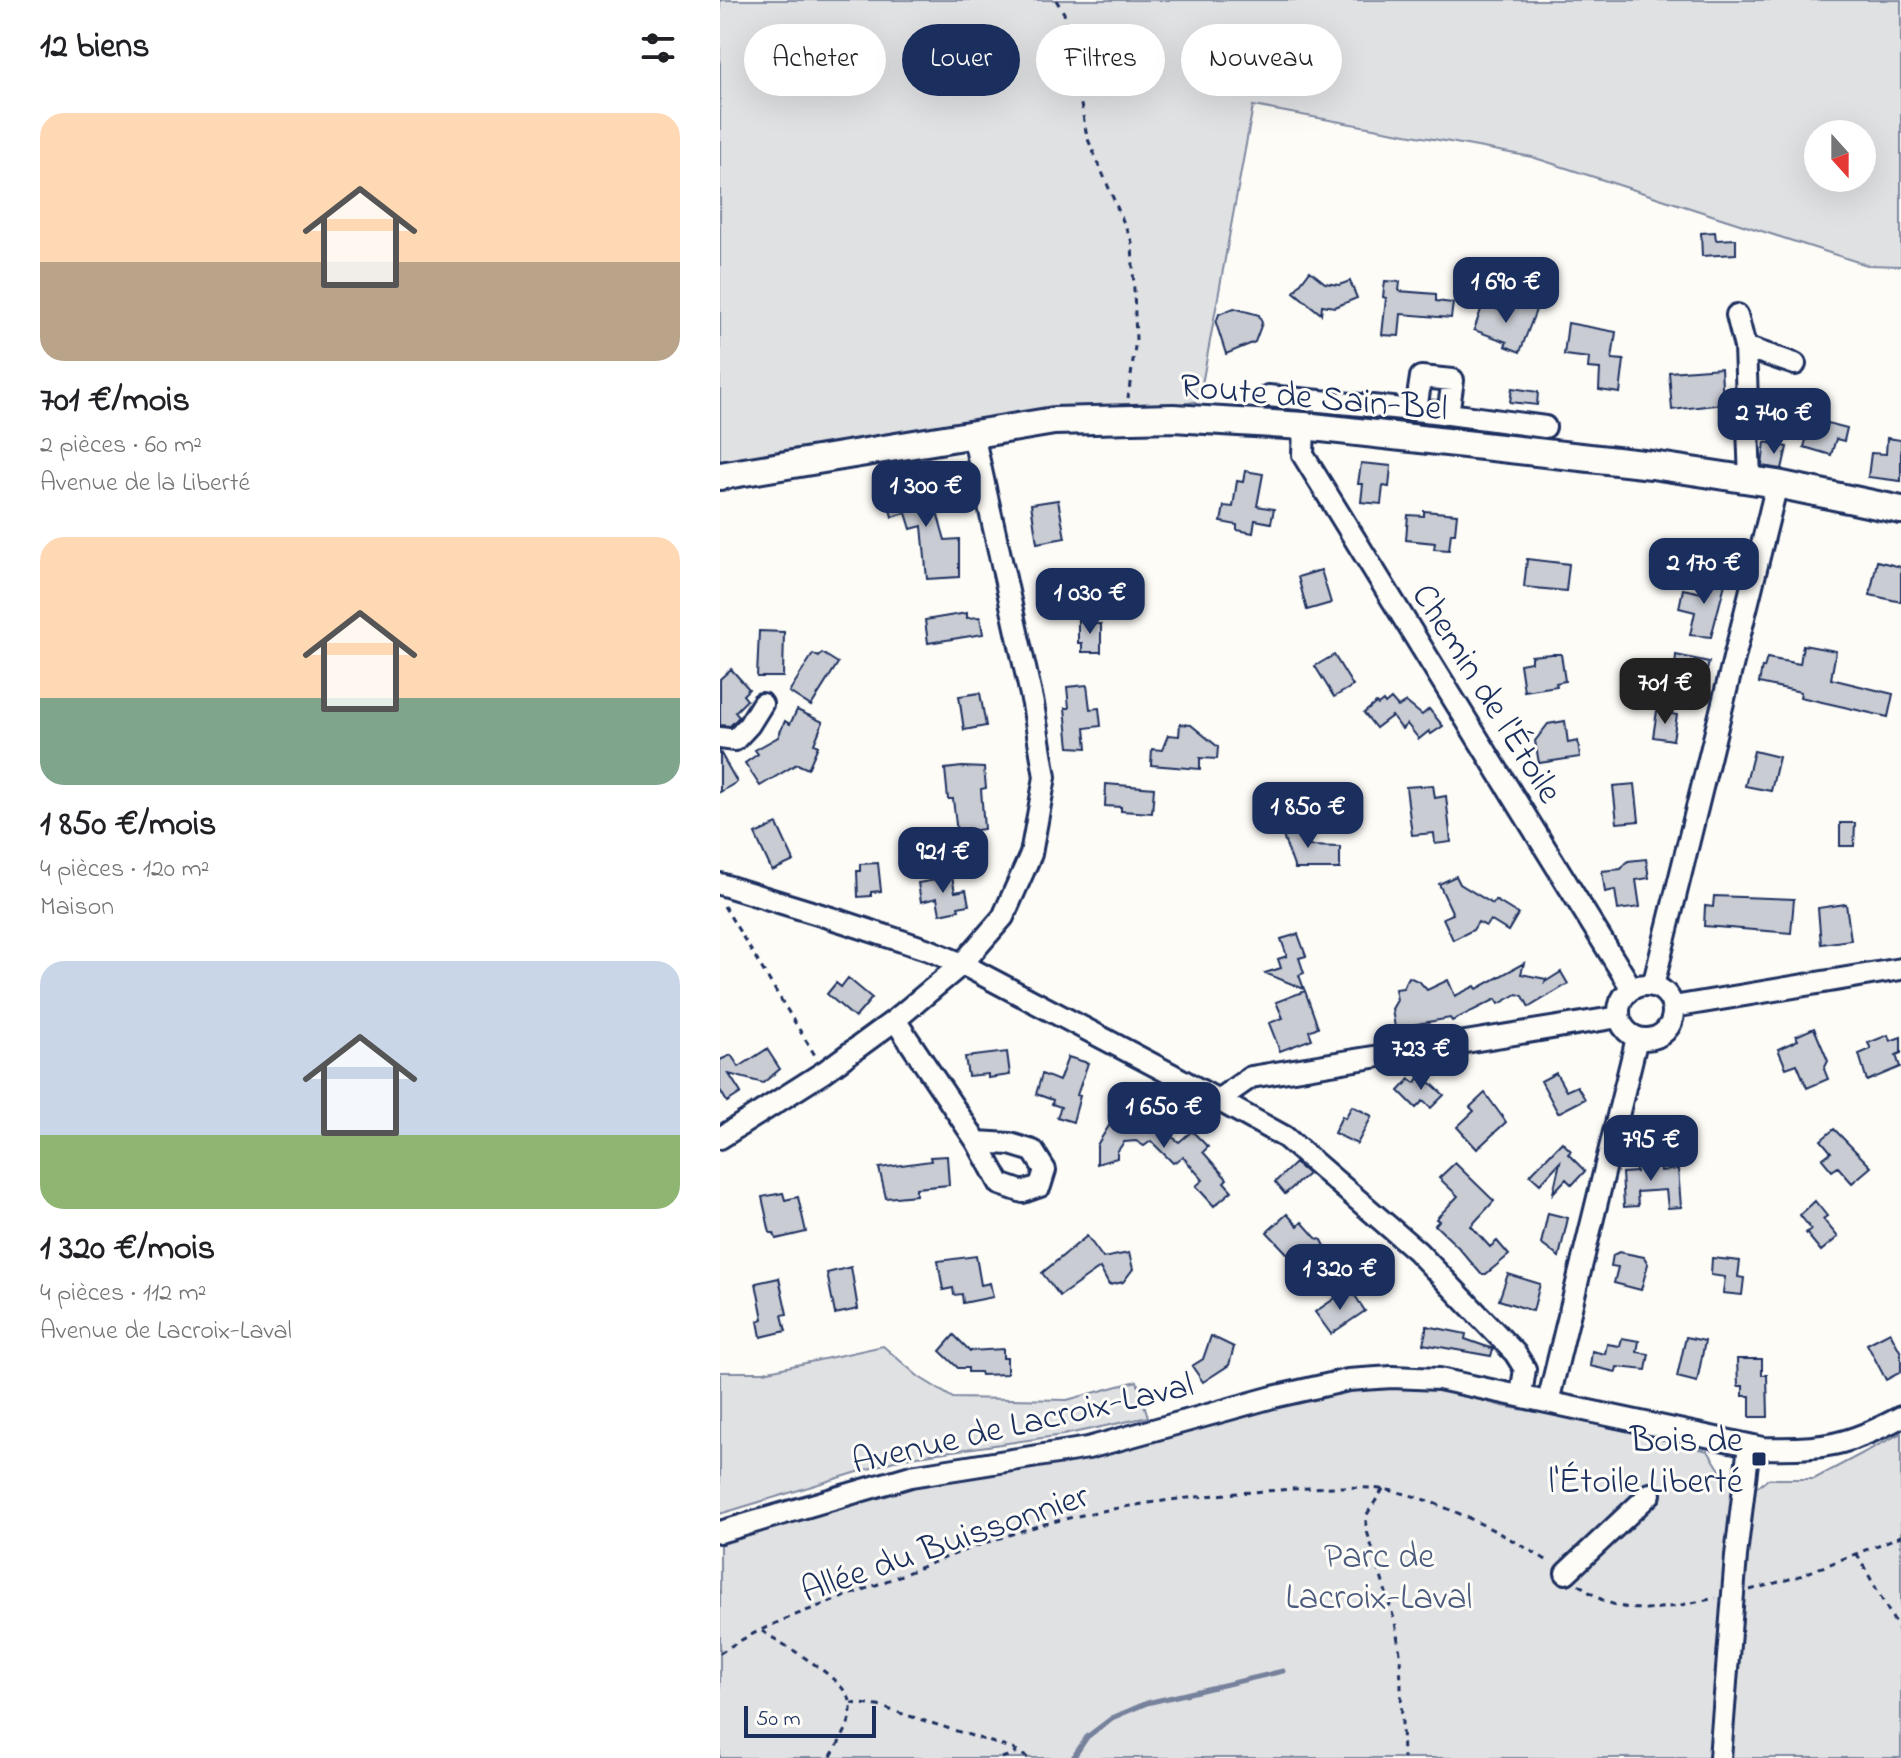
<!DOCTYPE html>
<html lang="fr">
<head>
<meta charset="utf-8">
<style>
  body { margin:0; font-family:"Indie Flower",sans-serif; background:#f2f2f2; color:#202124; height:100vh; display:flex; flex-direction:column; font-size:30px; white-space:nowrap }
  * { box-sizing:border-box; margin:0 }
  p { font-size:26px; color:#757577 }
  .icon { flex:none; width:44px; height:44px; fill:none; stroke:currentColor; stroke-width:2; stroke-linecap:round; stroke-linejoin:round }
  .map { position:relative; flex:1; overflow:hidden }
  .sheet { display:flex; flex-direction:column; background:#fff; width:720px }
  .sheet>* { flex:none }
  .banner { position:absolute; left:24px; top:24px; width:760px; height:72px; display:flex; gap:16px }
  .needle { width:52px; rotate:159deg }
  .tools { position:absolute; left:1084px; top:120px; display:grid; gap:16px }
  .tools a { display:grid; place-items:center; width:72px; height:72px; border-radius:50%; background:#fff; box-shadow:0 8px 32px #0002; font-size:40px }
  .scale { position:absolute; left:24px; bottom:20px; width:132px; box-sizing:border-box; padding-left:8px; border:4px solid #1b2f5e; border-top:0; font-size:22px; line-height:28px; white-space:nowrap; color:#1b2f5e; -webkit-text-stroke:6px #fdfcf7; paint-order:stroke }
  .price { position:absolute; translate:-50% -68px; padding:0 18px; border-radius:16px; background:#1b2f5e; color:#fff; font-size:26px; line-height:52px; filter:drop-shadow(0 2px 4px #0008) }
  .price::after { content:''; position:absolute; left:50%; top:48px; width:24px; height:18px; margin-left:-12px; background:inherit; clip-path:polygon(0 0,100% 0,50% 100%) }
  .price.current { background:#222; color:#fff }
  ul { padding:0; list-style:none }
  li { display:grid; align-content:center; gap:16px; height:424px; padding:0 40px }
  li span { display:grid; place-items:center; height:248px; border-radius:24px; color:#555 }
  li>.icon { margin-inline-start:auto }
  span .icon { width:144px; height:144px; fill:#fffc; stroke-width:1 }
  li b { font-size:34px }
  h2 { display:flex; justify-content:space-between; align-items:center; height:96px; padding:0 40px; font-size:34px }
  .tag { padding:0 28px; border-radius:36px; background:#fff; box-shadow:0 8px 32px #0002; font-size:28px; line-height:72px }
  .tag.current { background:#1b2f5e; color:#fff }
  main { display:flex; flex:1; min-height:0 }
  .map>svg:first-child { display:block }
  .green { fill:#e0e1e3; stroke:#7e88a0; stroke-width:2; fill-rule:evenodd }
  .lines { fill:none; stroke-linecap:round; stroke-linejoin:round }
  .stream { stroke:#76819c; stroke-width:5 }
  .building { fill:#c9ccd3; stroke:#1b2f5e; stroke-width:2 }
  .minor-casing { stroke:#1b2f5e; stroke-width:26 }
  .major-casing { stroke:#1b2f5e; stroke-width:32 }
  .path { stroke:#1b2f5e; stroke-width:3; stroke-dasharray:6 6; stroke-linecap:butt }
  .minor { stroke:#fdfcf7; stroke-width:20 }
  .major { stroke:#fdfcf7; stroke-width:26 }
  .poi-dot { fill:#1b2f5e; stroke:#fdfcf7; stroke-width:3 }
  .labels { text-anchor:middle; stroke-width:6; stroke-linejoin:round; paint-order:stroke }
  .street-label { font-size:36px; fill:#1b2f5e; stroke:#fdfcf7 }
  .poi-label { font-size:36px; fill:#1b2f5e; stroke:#fdfcf7; text-anchor:end }
  .park-label { font-size:36px; fill:#4c5c7f; stroke:#fdfcf7 }
</style>
</head>
<body>
<main>
<section class="sheet">
<h2>12 biens<svg class="icon" aria-label="filters" viewBox="0 0 24 24"><path d="M4 7h16M4 17h16"/><circle cx="9" cy="7" r="2"/><circle cx="15" cy="17" r="2"/></svg></h2>
<ul>
<li><span style="background:linear-gradient(#ffd9b3 60%,#b9a48a 0)"><svg class="icon" aria-label="home" viewBox="0 0 24 24"><path d="M3 11l9-7 9 7M6 9v11h12V9"/></svg></span><div><b>701 €/mois</b><p>2 pièces · 60 m²</p><p>Avenue de la Liberté</p></div></li>
<li><span style="background:linear-gradient(#ffd9b3 65%,#7fa58c 0)"><svg class="icon" aria-label="home" viewBox="0 0 24 24"><path d="M3 11l9-7 9 7M6 9v11h12V9"/></svg></span><div><b>1 850 €/mois</b><p>4 pièces · 120 m²</p><p>Maison</p></div></li>
<li><span style="background:linear-gradient(#c9d6e8 70%,#8fb573 0)"><svg class="icon" aria-label="home" viewBox="0 0 24 24"><path d="M3 11l9-7 9 7M6 9v11h12V9"/></svg></span><div><b>1 320 €/mois</b><p>4 pièces · 112 m²</p><p>Avenue de Lacroix-Laval</p></div></li>
</ul>
</section>
<div class="map">
<svg width="1181" height="1758" viewBox="0 0 1181 1758">
  <rect width="100%" height="100%" fill="#fdfcf7"/>
  <filter id="ink" filterUnits="userSpaceOnUse"><feTurbulence type="fractalNoise" baseFrequency=".0125" numOctaves="2"/><feDisplacementMap in="SourceGraphic" scale="16" xChannelSelector="R" yChannelSelector="G"/><feConvolveMatrix kernelMatrix="1 2 1 2 8 2 1 2 1" color-interpolation-filters="sRGB"/></filter>
  <g filter="url(#ink)">
    <!-- green -->
    <path class="green" d="M 0,0 L 1181,0 L 1181,266 L 1147,265 L 812,157 L 533,106 L 479,401 L 0,489 ZM 1098,134 L 1142,134 L 1142,178 L 1098,178 Z
      M 163,1346 L 199,1377 L 233,1398 L 347,1400 L 417,1381 L 428,1417 L 343,1435 L 184,1458 L 0,1514 L 0,1372 L 44,1372 Z
      M 637,1384 L 701,1384 L 782,1406 L 864,1420 L 988,1451 C 1003,1474 1017,1507 1048,1479 L 1094,1479 L 1181,1433 L 1181,1758 L 0,1758 L 0,1543 L 226,1474 L 353,1461 Z"/>
    <g class="lines">
      <!-- stream -->
      <path class="stream" d="M 353,1758 L 367,1737 L 392,1718 L 427,1703 L 563,1671"/>
    </g>
    <!-- building -->
    <path class="building" d="M 995,232 L 996,240 L 1016,239 L 1016,254 L 982,256 L 981,233 Z
      M 590,271 L 605,283 L 619,285 L 630,281 L 637,298 L 615,307 L 602,305 L 601,314 L 574,292 Z
      M 665,281 L 680,282 L 679,291 L 716,294 L 716,301 L 733,303 L 731,318 L 681,314 L 679,336 L 662,335 L 666,298 L 663,297 Z
      M 794,303 L 816,310 L 800,352 L 785,346 L 787,342 L 754,330 L 763,304 L 790,314 Z
      M 514,308 L 539,315 L 542,323 L 535,342 L 506,354 L 496,323 L 499,314 Z
      M 848,323 L 896,332 L 892,359 L 904,360 L 900,393 L 879,390 L 880,369 L 868,368 L 869,358 L 844,355 Z
      M 1001,368 L 1003,404 L 952,410 L 949,372 Z
      M 792,388 L 818,392 L 817,405 L 790,402 Z
      M 1092,419 L 1127,428 L 1124,441 L 1116,439 L 1111,455 L 1084,447 Z
      M 1167,438 L 1181,440 L 1181,481 L 1148,477 L 1151,453 L 1166,454 Z
      M 1045,442 L 1067,447 L 1062,469 L 1042,466 Z
      M 641,463 L 671,466 L 669,487 L 663,486 L 661,504 L 641,502 L 643,484 L 638,484 Z
      M 525,471 L 543,474 L 537,506 L 554,509 L 551,523 L 535,520 L 533,533 L 517,530 L 517,525 L 501,522 L 504,506 L 513,507 L 517,481 L 523,482 Z
      M 196,478 L 204,508 L 215,505 L 225,540 L 239,539 L 239,577 L 207,579 L 202,526 L 191,529 L 186,513 L 172,517 L 165,490 L 168,485 Z
      M 338,500 L 345,538 L 317,543 L 311,504 Z
      M 704,511 L 737,514 L 735,533 L 731,533 L 729,550 L 714,549 L 715,543 L 686,540 L 688,515 L 704,516 Z
      M 807,559 L 849,564 L 846,591 L 804,587 Z
      M 1157,561 L 1181,567 L 1181,602 L 1150,595 Z
      M 601,570 L 611,603 L 587,610 L 578,577 Z
      M 986,576 L 1006,580 L 991,637 L 970,635 L 975,612 L 959,608 L 963,589 L 982,593 Z
      M 247,613 L 247,618 L 260,617 L 263,634 L 208,643 L 205,620 Z
      M 358,619 L 373,619 L 373,624 L 381,624 L 381,652 L 362,652 L 362,643 L 358,643 Z
      M 39,631 L 64,632 L 63,677 L 37,677 Z
      M 1083,645 L 1116,651 L 1111,679 L 1173,694 L 1168,717 L 1080,697 L 1081,692 L 1039,683 L 1042,667 L 1044,668 L 1047,658 L 1080,664 Z
      M 102,653 L 118,663 L 91,706 L 69,692 L 93,654 L 99,657 Z
      M 832,654 L 841,654 L 845,681 L 836,683 L 837,686 L 804,691 L 800,664 L 811,662 L 811,656 Z
      M 614,655 L 633,686 L 614,697 L 595,666 Z
      M 956,655 L 989,662 L 984,683 L 954,681 Z
      M 11,669 L 29,689 L 23,695 L 27,700 L 15,712 L 19,717 L 10,726 L 0,725 L 0,679 Z
      M 367,685 L 370,709 L 379,708 L 381,726 L 365,728 L 367,748 L 349,747 L 345,708 L 349,708 L 347,687 Z
      M 260,693 L 266,726 L 244,730 L 239,696 Z
      M 671,699 L 678,707 L 686,702 L 702,715 L 709,709 L 723,726 L 711,734 L 709,731 L 699,739 L 687,724 L 682,729 L 672,716 L 656,728 L 644,713 L 656,703 L 658,705 L 663,701 L 665,704 Z
      M 77,710 L 103,722 L 94,744 L 98,746 L 88,769 L 77,764 L 40,786 L 25,763 L 38,754 L 35,750 L 58,737 L 65,721 L 70,724 Z
      M 937,711 L 957,715 L 953,740 L 933,737 Z
      M 845,721 L 848,743 L 858,741 L 860,757 L 819,763 L 815,741 L 828,724 Z
      M 460,724 L 471,725 L 498,747 L 497,759 L 480,758 L 480,769 L 431,765 L 432,749 L 442,750 L 448,735 L 459,736 Z
      M 1034,751 L 1059,757 L 1051,791 L 1025,786 Z
      M 0,752 L 17,782 L 0,792 Z
      M 242,767 L 264,768 L 266,788 L 261,789 L 264,829 L 237,833 L 233,799 L 228,799 L 225,769 Z
      M 386,784 L 434,788 L 432,813 L 401,811 L 401,807 L 385,806 Z
      M 915,784 L 919,821 L 897,823 L 893,786 Z
      M 713,785 L 715,798 L 726,796 L 731,842 L 715,844 L 714,833 L 692,835 L 686,787 Z
      M 578,818 L 589,846 L 620,847 L 620,869 L 575,869 L 559,825 Z
      M 1120,823 L 1135,823 L 1134,846 L 1120,846 Z
      M 57,824 L 74,861 L 52,871 L 35,834 Z
      M 926,859 L 929,878 L 916,880 L 920,907 L 898,910 L 895,890 L 885,892 L 882,871 L 901,869 L 908,861 Z
      M 158,863 L 161,891 L 151,892 L 151,896 L 138,897 L 137,871 L 140,871 L 140,864 Z
      M 736,876 L 740,884 L 773,904 L 775,900 L 798,914 L 788,931 L 770,920 L 766,926 L 758,922 L 753,930 L 733,940 L 723,918 L 733,914 L 719,884 Z
      M 232,877 L 235,892 L 246,890 L 249,905 L 238,907 L 239,910 L 220,914 L 217,898 L 201,902 L 198,883 Z
      M 994,896 L 1074,899 L 1071,933 L 984,926 L 985,906 L 993,907 Z
      M 1126,904 L 1131,940 L 1101,944 L 1098,908 Z
      M 578,934 L 586,956 L 579,958 L 584,973 L 579,975 L 584,989 L 545,973 L 561,968 L 558,959 L 567,956 L 561,939 Z
      M 804,963 L 801,974 L 826,979 L 825,982 L 841,972 L 848,984 L 809,1007 L 803,996 L 797,994 L 779,1004 L 776,999 L 732,1021 L 730,1018 L 675,1028 L 672,1009 L 677,1000 L 675,989 L 683,988 L 689,977 L 700,982 L 707,990 L 728,980 L 735,996 L 755,986 L 757,989 Z
      M 128,978 L 152,998 L 135,1018 L 107,994 L 116,983 L 121,987 Z
      M 585,991 L 598,1027 L 589,1031 L 592,1039 L 560,1051 L 549,1023 L 563,1018 L 556,1002 Z
      M 1094,1028 L 1108,1061 L 1104,1069 L 1108,1079 L 1087,1088 L 1077,1064 L 1066,1068 L 1058,1049 L 1078,1040 L 1076,1036 Z
      M 1168,1035 L 1170,1041 L 1181,1037 L 1181,1053 L 1176,1055 L 1180,1067 L 1147,1081 L 1139,1054 L 1151,1049 L 1148,1043 Z
      M 47,1049 L 60,1069 L 43,1083 L 9,1074 L 21,1093 L 7,1102 L 0,1090 L 0,1060 L 11,1055 L 19,1067 Z
      M 287,1052 L 290,1075 L 268,1078 L 268,1074 L 248,1076 L 245,1057 Z
      M 348,1057 L 368,1063 L 357,1095 L 360,1096 L 353,1122 L 337,1117 L 341,1107 L 332,1104 L 333,1100 L 316,1094 L 322,1074 L 339,1081 Z
      M 836,1073 L 846,1091 L 857,1086 L 865,1099 L 838,1113 L 821,1081 Z
      M 702,1075 L 724,1095 L 711,1108 L 703,1101 L 696,1108 L 679,1091 L 690,1079 L 695,1083 Z
      M 765,1093 L 786,1122 L 757,1149 L 737,1127 L 754,1111 L 750,1107 Z
      M 632,1106 L 652,1116 L 637,1144 L 614,1133 L 622,1116 L 625,1118 Z
      M 397,1113 L 427,1113 L 426,1118 L 459,1142 L 472,1131 L 488,1147 L 483,1152 L 507,1179 L 504,1182 L 512,1191 L 494,1206 L 476,1186 L 483,1180 L 463,1157 L 453,1163 L 431,1141 L 424,1146 L 416,1141 L 404,1142 L 397,1152 L 397,1158 L 377,1164 L 377,1145 Z
      M 1114,1129 L 1151,1167 L 1132,1183 L 1118,1167 L 1112,1171 L 1102,1159 L 1111,1152 L 1101,1140 Z
      M 842,1142 L 851,1151 L 848,1154 L 865,1171 L 852,1185 L 846,1179 L 833,1193 L 840,1162 L 820,1184 L 810,1175 Z
      M 227,1156 L 229,1185 L 196,1188 L 196,1195 L 166,1198 L 159,1168 L 211,1161 L 210,1157 Z
      M 940,1161 L 941,1171 L 958,1169 L 961,1207 L 948,1208 L 946,1190 L 917,1192 L 918,1206 L 904,1207 L 902,1173 L 916,1172 L 915,1162 Z
      M 575,1163 L 588,1174 L 565,1194 L 555,1182 Z
      M 735,1163 L 774,1201 L 751,1226 L 770,1247 L 777,1241 L 789,1255 L 766,1274 L 761,1274 L 738,1247 L 715,1225 L 719,1221 L 716,1219 L 738,1196 L 719,1178 Z
      M 63,1193 L 65,1200 L 78,1197 L 86,1232 L 56,1239 L 54,1233 L 50,1233 L 42,1197 Z
      M 1095,1201 L 1107,1216 L 1103,1219 L 1118,1237 L 1101,1251 L 1086,1233 L 1091,1229 L 1080,1215 Z
      M 828,1213 L 848,1218 L 839,1257 L 821,1244 Z
      M 567,1214 L 578,1226 L 582,1222 L 596,1238 L 602,1240 L 606,1248 L 582,1269 L 547,1232 Z
      M 367,1236 L 383,1258 L 409,1253 L 413,1269 L 403,1282 L 389,1285 L 380,1268 L 340,1296 L 322,1273 Z
      M 899,1252 L 924,1257 L 928,1264 L 921,1290 L 894,1283 L 898,1267 L 891,1266 L 893,1255 Z
      M 256,1256 L 261,1285 L 270,1283 L 273,1297 L 243,1303 L 242,1294 L 234,1295 L 233,1288 L 223,1290 L 218,1261 Z
      M 992,1258 L 1020,1261 L 1018,1277 L 1024,1278 L 1022,1295 L 1003,1293 L 1005,1277 L 991,1275 Z
      M 131,1267 L 138,1309 L 115,1314 L 107,1273 Z
      M 788,1274 L 820,1284 L 813,1311 L 779,1300 Z
      M 59,1278 L 67,1314 L 62,1315 L 66,1331 L 41,1337 L 38,1321 L 43,1319 L 36,1283 Z
      M 632,1291 L 645,1311 L 611,1334 L 595,1312 L 617,1297 L 619,1300 Z
      M 707,1326 L 746,1334 L 745,1339 L 773,1349 L 771,1356 L 703,1344 Z
      M 1170,1332 L 1181,1353 L 1181,1372 L 1166,1380 L 1147,1344 Z
      M 234,1335 L 250,1351 L 283,1349 L 283,1358 L 287,1358 L 287,1374 L 261,1375 L 260,1372 L 248,1372 L 248,1368 L 238,1368 L 220,1351 Z
      M 491,1336 L 514,1347 L 509,1365 L 483,1382 L 472,1366 L 483,1359 Z
      M 966,1337 L 985,1341 L 977,1382 L 957,1377 Z
      M 902,1338 L 919,1341 L 917,1352 L 929,1354 L 926,1370 L 897,1367 L 896,1372 L 870,1366 L 872,1351 L 885,1354 L 887,1344 L 900,1346 Z
      M 1017,1359 L 1042,1359 L 1042,1375 L 1047,1375 L 1048,1417 L 1030,1417 L 1030,1396 L 1023,1396 L 1023,1386 L 1018,1386 Z"/>
    <g class="lines">
      <defs>
        <path id="minor" d="M 1017,315 L 1025,347 L 1030,480
          M 1025,347 L 1075,364
          M 548,396 L 714,412 L 825,427
          M 696,410 L 701,377 L 733,380 L 728,414
          M 584,426 L 583,455 L 912,989
          M 0,738 L 15,740 L 29,725 L 42,704
          M 0,884 L 124,922 L 209,950 L 242,964 L 451,1074 L 565,1137 L 697,1251 L 795,1353 L 805,1369 L 801,1395
          M899 1012a27 27 0 1 1 54 0a27 27 0 1 1-54 0Z
          M 933,986 L 1057,484
          M 953,1007 L 1181,969
          M 175,1020 L 257,1142 L 280,1184 L 303,1192 L 320,1186 L 325,1170 L 313,1151 L 290,1144 L 257,1142
          M 498,1100 L 531,1077 L 899,1017
          M 0,1138 L 104,1072 L 175,1020 L 242,964 L 283,917 L 311,854 L 325,777 L 313,704 L 253,434
          M 828,1402 L 917,1038
          M 0,1532 L 191,1476 L 368,1448 L 553,1397 L 628,1380 L 672,1377 L 719,1379 L 1043,1448 C 1102,1450 1129,1445 1181,1417
          M 846,1573 L 930,1494
          M 1000,1758 L 1016,1556 L 1029,1445"/>
        <path id="major" d="M 0,476 L 334,421 L 453,418 L 584,426 L 932,465 L 1057,484 L 1181,510"/>
      </defs>
      <!-- minor casing -->
      <use href="#minor" class="minor-casing"/>
      <!-- major casing -->
      <use href="#major" class="major-casing"/>
      <!-- path -->
      <path class="path" d="M 336,0 L 344,13 L 367,137 L 412,242 L 416,339 L 408,398
        M 4,906 L 96,1057
        M 663,1489 L 646,1516 L 646,1528 L 675,1622 L 680,1653 L 683,1758
        M 1137,1554 L 1179,1630 L 1181,1650
        M 859,1584 C 902,1622 945,1608 996,1598
        M 1030,1590 L 1077,1577 L 1181,1536
        M 42,1631 C 63,1645 130,1680 131,1706 C 132,1725 119,1742 110,1758
        M 0,1653 C 43,1624 95,1608 143,1590 C 203,1567 263,1541 325,1524 C 397,1505 471,1496 546,1491 C 584,1488 622,1485 660,1489 C 710,1494 788,1536 831,1563
        M 131,1703 L 158,1706 L 293,1749 L 308,1758
        M 282,1758 L 297,1752"/>
      <!-- minor -->
      <use href="#minor" class="minor"/>
      <!-- major -->
      <use href="#major" class="major"/>
    </g>
  </g>
  <!-- markers -->
  <rect class="poi-dot" x="1031" y="1451" width="16" height="16" rx="4"/>
  <g class="labels">
    <!-- street labels -->
    <g class="street-label">
      <text transform="translate(594 395) rotate(5)" y="13">Route de Sain-Bel</text>
      <text transform="translate(769 692) rotate(58)" y="13">Chemin de l'Étoile</text>
      <text transform="translate(302 1421) rotate(-13)" y="13">Avenue de Lacroix-Laval</text>
      <text transform="translate(224 1541) rotate(-19)" y="13">Allée du Buissonnier</text>
    </g>
    <!-- poi labels -->
    <g class="poi-label">
      <text x="1023" y="1451">Bois de<tspan x="1023" dy="41">l'Étoile Liberté</tspan></text>
    </g>
    <!-- park labels -->
    <g class="park-label">
      <text x="659" y="1567">Parc de<tspan x="659" dy="41">Lacroix-Laval</tspan></text>
    </g>
  </g>
</svg>
<div class="tools">
<a><svg class="needle" viewBox="-14 -14 28 28"><path d="M0-13l5 13h-10z" fill="#e53935"/><path d="M0 13l5-13h-10z" fill="#757577"/></svg></a>
</div>
<div class="scale">50 m</div>
<b class="price" style="left:786px;top:325px">1 690 €</b>
<b class="price" style="left:1054px;top:456px">2 740 €</b>
<b class="price" style="left:206px;top:529px">1 300 €</b>
<b class="price" style="left:984px;top:606px">2 170 €</b>
<b class="price" style="left:370px;top:636px">1 030 €</b>
<b class="price current" style="left:945px;top:726px">701 €</b>
<b class="price" style="left:588px;top:850px">1 850 €</b>
<b class="price" style="left:223px;top:895px">921 €</b>
<b class="price" style="left:701px;top:1092px">723 €</b>
<b class="price" style="left:444px;top:1150px">1 650 €</b>
<b class="price" style="left:931px;top:1183px">795 €</b>
<b class="price" style="left:620px;top:1312px">1 320 €</b>
<div class="banner">
<a class="tag">Acheter</a>
<a class="tag current">Louer</a>
<a class="tag">Filtres</a>
<a class="tag">Nouveau</a>
</div>
</div>
</main>
</body>
</html>
